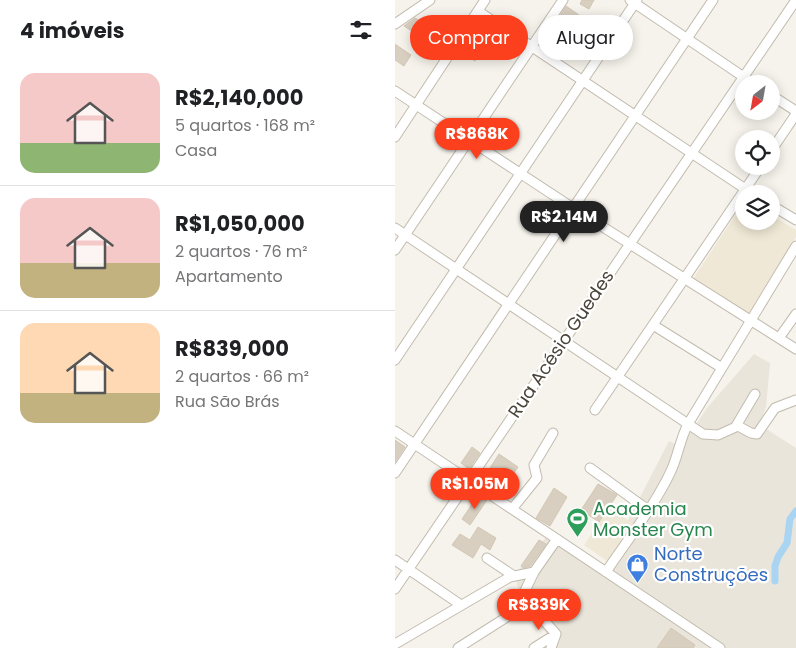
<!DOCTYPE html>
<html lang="pt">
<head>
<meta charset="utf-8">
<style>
  body { margin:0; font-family:Poppins,sans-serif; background:#f2f2f2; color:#202124; height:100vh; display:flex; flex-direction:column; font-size:19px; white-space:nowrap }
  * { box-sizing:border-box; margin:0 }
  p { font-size:16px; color:#757577 }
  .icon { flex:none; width:28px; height:28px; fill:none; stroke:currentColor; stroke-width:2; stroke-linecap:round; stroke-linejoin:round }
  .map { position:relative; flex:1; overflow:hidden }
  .details { display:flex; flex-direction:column; background:#fff; width:395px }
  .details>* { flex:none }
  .banner { position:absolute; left:15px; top:15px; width:310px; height:45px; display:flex; gap:10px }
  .needle { width:32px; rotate:211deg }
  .tools { position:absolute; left:340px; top:75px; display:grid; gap:10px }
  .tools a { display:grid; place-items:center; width:45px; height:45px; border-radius:50%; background:#fff; box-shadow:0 2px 12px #0003; font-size:25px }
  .price { position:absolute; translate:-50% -42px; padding:0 11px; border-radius:18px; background:#fc3f1d; color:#fff; font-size:16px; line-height:32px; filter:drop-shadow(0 1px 2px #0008) }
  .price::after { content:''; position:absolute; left:50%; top:30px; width:15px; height:11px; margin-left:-8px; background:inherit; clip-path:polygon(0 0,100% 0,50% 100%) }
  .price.on { background:#222; color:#fff }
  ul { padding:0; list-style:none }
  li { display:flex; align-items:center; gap:15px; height:125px; padding:0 20px }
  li+li { border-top:1px solid #e0e0e0 }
  li span { display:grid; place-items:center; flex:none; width:140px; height:100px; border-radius:15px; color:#555 }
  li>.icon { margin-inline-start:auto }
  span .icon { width:60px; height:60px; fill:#fffc; stroke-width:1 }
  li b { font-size:21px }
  h2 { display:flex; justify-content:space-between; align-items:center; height:60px; padding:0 20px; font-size:21px }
  .chip { padding:0 18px; border-radius:22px; background:#fff; box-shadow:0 2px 12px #0003; font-size:18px; line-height:45px }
  .chip.on { background:#fc3f1d; color:#fff }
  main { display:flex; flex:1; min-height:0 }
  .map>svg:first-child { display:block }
  .residential { fill:#eae5da }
  .education { fill:#efe8d6 }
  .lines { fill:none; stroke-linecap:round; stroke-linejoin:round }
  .canal { stroke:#a9d4f2; stroke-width:7 }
  .building { fill:#d8cfc1; stroke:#d3c7b4 }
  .minor-casing { stroke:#c2bbae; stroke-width:11 }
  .minor { stroke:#fff; stroke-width:9 }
  .labels { text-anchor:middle; stroke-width:4.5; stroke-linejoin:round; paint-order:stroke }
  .street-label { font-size:18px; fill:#4b4439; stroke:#fff }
  .leisure-label { font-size:18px; fill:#27864d; stroke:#fff; text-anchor:start }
  .shop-label { font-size:18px; fill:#366cbe; stroke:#fff; text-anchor:start }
</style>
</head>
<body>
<main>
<section class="details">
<h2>4 imóveis<svg class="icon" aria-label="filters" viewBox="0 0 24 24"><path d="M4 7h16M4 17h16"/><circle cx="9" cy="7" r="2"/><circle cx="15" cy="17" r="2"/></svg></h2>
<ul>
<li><span style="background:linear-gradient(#f6c9c9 70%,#8fb573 0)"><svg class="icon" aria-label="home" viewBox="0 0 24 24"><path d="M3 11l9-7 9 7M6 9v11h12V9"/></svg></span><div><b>R$2,140,000</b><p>5 quartos · 168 m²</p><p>Casa</p></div></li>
<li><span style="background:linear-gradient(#f6c9c9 65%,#c2b280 0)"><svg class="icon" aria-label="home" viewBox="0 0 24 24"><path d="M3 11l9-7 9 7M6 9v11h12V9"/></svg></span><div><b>R$1,050,000</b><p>2 quartos · 76 m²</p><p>Apartamento</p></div></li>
<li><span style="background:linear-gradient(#ffd9b3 70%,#c2b280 0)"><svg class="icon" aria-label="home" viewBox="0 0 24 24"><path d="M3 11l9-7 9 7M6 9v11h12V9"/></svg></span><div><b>R$839,000</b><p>2 quartos · 66 m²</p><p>Rua São Brás</p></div></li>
</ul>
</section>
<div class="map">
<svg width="401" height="648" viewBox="0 0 401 648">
  <rect width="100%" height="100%" fill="#f6f3ec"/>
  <!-- residential -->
  <path class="residential" d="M 359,354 L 375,363 L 371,407 L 365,425 L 401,448 L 401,648 L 148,648 L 153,635 L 127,608 L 120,574 L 153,535 L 208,569 L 274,441 L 286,447 L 312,408 Z"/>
  <!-- education -->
  <path class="education" d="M 349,202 L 349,221 L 376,221 L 376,215 L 401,230 L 401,237 L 355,314 L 298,279 Z
    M 214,508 L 242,526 L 216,564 L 189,545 Z"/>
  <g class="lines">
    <!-- canal -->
    <path class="canal" d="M 380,581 L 380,566 L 383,557 L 392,543 L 395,519 L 401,511"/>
  </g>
  <!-- building -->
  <path class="building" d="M 187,0 L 199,0 L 194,9 L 185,4 Z
    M 171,6 L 194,22 L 188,31 L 165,16 Z
    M 20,18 L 37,28 L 29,39 L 9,26 Z
    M 102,31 L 112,38 L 99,57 L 90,51 Z
    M 72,41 L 87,51 L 80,61 L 65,52 Z
    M 0,44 L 16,55 L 9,66 L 0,60 Z
    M 0,440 L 10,447 L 0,462 Z
    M 77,447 L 85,453 L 74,469 L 66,463 Z
    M 104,454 L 123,467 L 106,491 L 88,479 Z
    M 203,484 L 222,495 L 204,522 L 186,510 Z
    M 159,488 L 172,497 L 155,526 L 141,518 Z
    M 84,494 L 92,500 L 75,525 L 67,519 Z
    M 83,527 L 101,538 L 95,550 L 86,544 L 78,558 L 57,545 L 65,534 L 75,540 Z
    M 144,540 L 151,544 L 135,566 L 129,568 L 126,566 Z
    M 276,628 L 300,645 L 298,648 L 262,648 Z"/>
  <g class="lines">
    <defs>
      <path id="minor" d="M 235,0 L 359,84
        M 83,11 L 358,194
        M 0,24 L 35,0
        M 0,91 L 178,208 L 401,349
        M 376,95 L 401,111
        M 0,137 L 90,0
        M 376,151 L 401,114
        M 376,205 L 401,220
        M 0,228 L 308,434 L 323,435 L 343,426 L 356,433 L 362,434 L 380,408 L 401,400
        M 0,250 L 168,0
        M 258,325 L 327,368
        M 384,338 L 401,314
        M 0,360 L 242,0
        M 200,410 L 366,166
        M 341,426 L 360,394
        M 0,431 L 325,648
        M 195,468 L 253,510
        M 0,473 L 318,0
        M 117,509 L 142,478 L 139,465 L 158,433
        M 92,558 L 119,576
        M 0,560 L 66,605
        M 211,572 C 233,539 259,507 276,471 C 283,456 285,439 293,424 L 401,246
        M 0,589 L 401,0
        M 161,634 L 130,599 L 128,595 L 139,572 L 162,539
        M 0,644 L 115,577 L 139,572
        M 63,648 L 134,603
        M 139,648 L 161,634
        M 156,648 L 161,634"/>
    </defs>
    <!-- minor casing -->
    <use href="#minor" class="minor-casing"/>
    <!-- minor -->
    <use href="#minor" class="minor"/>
  </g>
  <!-- icons -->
  <defs>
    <symbol id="stadium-pin" viewBox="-11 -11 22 30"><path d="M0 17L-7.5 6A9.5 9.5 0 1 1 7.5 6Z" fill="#2e9e5b" stroke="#fff"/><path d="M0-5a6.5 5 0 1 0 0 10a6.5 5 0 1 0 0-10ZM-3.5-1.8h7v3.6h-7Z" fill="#fff"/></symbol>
    <symbol id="shop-pin" viewBox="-11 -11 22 30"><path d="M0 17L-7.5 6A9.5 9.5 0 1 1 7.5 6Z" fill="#3f7fe0" stroke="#fff"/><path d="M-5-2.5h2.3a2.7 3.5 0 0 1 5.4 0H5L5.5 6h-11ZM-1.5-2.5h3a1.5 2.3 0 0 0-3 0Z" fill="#fff"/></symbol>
  </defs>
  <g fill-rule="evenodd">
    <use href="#stadium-pin" x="170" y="506" width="25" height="34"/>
    <use href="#shop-pin" x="230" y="552" width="25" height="34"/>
  </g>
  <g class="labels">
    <!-- street labels -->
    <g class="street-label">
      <text transform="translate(166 344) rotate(-56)" y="6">Rua Acésio Guedes</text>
    </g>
    <!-- leisure labels -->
    <g class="leisure-label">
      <text x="198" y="515">Academia<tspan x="198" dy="21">Monster Gym</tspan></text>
    </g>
    <!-- shop labels -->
    <g class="shop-label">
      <text x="259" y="560">Norte<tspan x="259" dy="21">Construções</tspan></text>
    </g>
  </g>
</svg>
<div class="tools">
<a><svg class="needle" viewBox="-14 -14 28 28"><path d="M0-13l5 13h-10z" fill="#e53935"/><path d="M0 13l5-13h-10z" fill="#757577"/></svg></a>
<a><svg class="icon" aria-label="locate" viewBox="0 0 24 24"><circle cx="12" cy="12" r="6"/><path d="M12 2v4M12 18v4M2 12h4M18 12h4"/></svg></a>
<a><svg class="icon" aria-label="layers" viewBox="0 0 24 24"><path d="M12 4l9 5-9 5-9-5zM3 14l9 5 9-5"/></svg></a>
</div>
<b class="price" style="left:82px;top:160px">R$868K</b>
<b class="price on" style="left:169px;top:243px">R$2.14M</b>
<b class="price" style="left:80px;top:510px">R$1.05M</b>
<b class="price" style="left:144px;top:631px">R$839K</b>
<div class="banner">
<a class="chip on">Comprar</a>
<a class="chip">Alugar</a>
</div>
</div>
</main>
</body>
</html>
